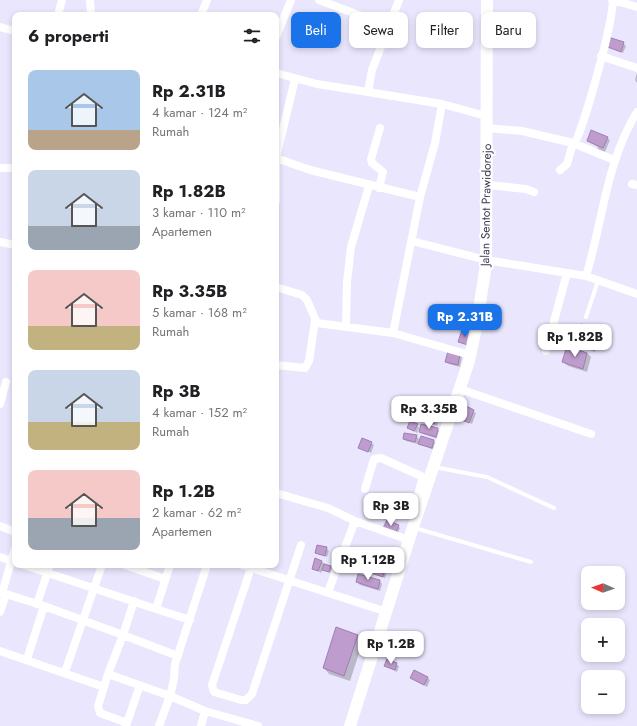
<!DOCTYPE html>
<html lang="id">
<head>
<meta charset="utf-8">
<style>
  body { margin:0; font-family:Jost,sans-serif; background:#f2f2f2; color:#202124; height:100vh; display:flex; flex-direction:column; font-size:15px; white-space:nowrap }
  * { box-sizing:border-box; margin:0 }
  p { font-size:13px; color:#757577 }
  .icon { flex:none; width:22px; height:22px; fill:none; stroke:currentColor; stroke-width:2; stroke-linecap:round; stroke-linejoin:round }
  .map { position:relative; flex:1; overflow:hidden }
  .panel { position:absolute; left:12px; top:12px; width:267px; height:556px; display:flex; flex-direction:column; background:#fff; border-radius:8px; box-shadow:0 2px 6px #0003 }
  .panel>* { flex:none }
  .guide { position:absolute; left:291px; top:12px; width:286px; height:36px; display:flex; gap:8px }
  .needle { width:26px; rotate:272deg }
  .buttons { position:absolute; left:581px; top:566px; display:grid; gap:8px }
  .buttons a { display:grid; place-items:center; width:44px; height:44px; border-radius:8px; background:#fff; box-shadow:0 2px 6px #0003; font-size:20px }
  .price { position:absolute; translate:-50% -34px; padding:0 9px; border-radius:8px; background:#fff; color:#222; font-size:13px; line-height:26px; filter:drop-shadow(0 1px 2px #0008) }
  .price::after { content:''; position:absolute; left:50%; top:24px; width:12px; height:9px; margin-left:-6px; background:inherit; clip-path:polygon(0 0,100% 0,50% 100%) }
  .price.selected { background:#1a73e8; color:#fff }
  ul { padding:0; list-style:none }
  li { display:flex; align-items:center; gap:12px; height:100px; padding:0 16px }
  li span { display:grid; place-items:center; flex:none; width:112px; height:80px; border-radius:8px; color:#555 }
  li>.icon { margin-inline-start:auto }
  span .icon { width:48px; height:48px; fill:#fffc; stroke-width:1 }
  li b { font-size:17px }
  h2 { display:flex; justify-content:space-between; align-items:center; height:48px; padding:0 16px; font-size:17px }
  .pill { padding:0 14px; border-radius:8px; background:#fff; box-shadow:0 2px 6px #0003; font-size:14px; line-height:36px }
  .pill.selected { background:#1a73e8; color:#fff }
  .map>svg:first-child { display:block }
  .shadow { fill:#0003 }
  .building { fill:#be9dce; stroke:#9f7faf }
  .lines { fill:none; stroke-linecap:round; stroke-linejoin:round }
  .service { stroke:#fff; stroke-width:4 }
  .minor { stroke:#fff; stroke-width:8 }
  .secondary { stroke:#fff; stroke-width:12 }
  .labels { text-anchor:middle; stroke-width:4; stroke-linejoin:round; paint-order:stroke }
  .street-label { font-size:12px; fill:#3e3950; stroke:#fff }
</style>
</head>
<body>
<div class="map">
<svg width="637" height="726" viewBox="0 0 637 726">
  <rect width="100%" height="100%" fill="#eae6fd"/>
  <!-- shadow -->
  <path class="shadow" d="M 623,43 L 626,46 L 623,53 L 606,46 Z
    M 637,73 L 637,83 L 635,80 Z
    M 607,138 L 610,140 L 604,154 L 597,151 L 598,147 L 588,141 Z
    M 582,325 L 597,330 L 601,334 L 595,352 L 580,346 L 576,342 Z
    M 568,348 L 587,353 L 591,357 L 587,372 L 568,366 L 563,362 Z
    M 460,355 L 462,357 L 460,367 L 449,364 L 446,362 Z
    M 466,408 L 476,413 L 472,424 L 462,419 Z
    M 413,417 L 436,417 L 439,419 L 437,426 L 416,419 Z
    M 417,425 L 419,428 L 417,433 L 408,428 Z
    M 437,429 L 440,431 L 438,439 L 423,434 L 420,432 Z
    M 416,436 L 419,439 L 418,444 L 406,441 L 404,439 Z
    M 433,441 L 436,443 L 434,450 L 419,444 Z
    M 371,443 L 374,445 L 371,453 L 359,447 Z
    M 398,526 L 400,528 L 397,535 L 384,528 Z
    M 326,548 L 329,551 L 327,557 L 316,552 Z
    M 381,549 L 387,552 L 385,556 L 380,553 Z
    M 357,557 L 374,557 L 376,559 L 374,566 Z
    M 322,562 L 332,568 L 330,573 L 323,569 L 321,573 L 313,568 Z
    M 374,566 L 387,572 L 385,578 L 373,573 Z
    M 359,575 L 380,581 L 382,584 L 380,591 L 360,585 L 357,582 Z
    M 357,635 L 363,641 L 350,681 L 329,674 L 324,668 Z
    M 388,660 L 399,666 L 397,672 L 385,666 Z
    M 411,678 L 428,678 L 430,680 L 427,687 Z"/>
  <!-- building -->
  <path class="building" d="M 608,37 L 624,42 L 621,52 L 605,46 Z
    M 591,130 L 608,137 L 603,148 L 587,141 Z
    M 581,324 L 597,329 L 591,348 L 575,343 Z
    M 462,330 L 471,333 L 468,345 L 458,342 Z
    M 567,346 L 587,353 L 583,369 L 562,362 Z
    M 448,351 L 460,354 L 458,365 L 445,362 Z
    M 466,406 L 474,410 L 469,423 L 460,419 Z
    M 415,409 L 437,416 L 434,424 L 412,417 Z
    M 410,421 L 418,424 L 414,431 L 407,428 Z
    M 421,424 L 438,428 L 436,437 L 419,432 Z
    M 404,433 L 417,435 L 415,442 L 403,439 Z
    M 421,436 L 434,440 L 432,448 L 418,444 Z
    M 362,438 L 372,442 L 368,452 L 358,448 Z
    M 387,520 L 399,525 L 395,534 L 383,528 Z
    M 317,545 L 327,547 L 325,556 L 315,553 Z
    M 360,550 L 375,556 L 371,564 L 356,557 Z
    M 315,558 L 322,561 L 318,571 L 312,569 Z
    M 385,558 L 393,562 L 391,567 L 383,564 Z
    M 324,564 L 331,566 L 329,572 L 322,570 Z
    M 374,565 L 385,568 L 383,577 L 371,573 Z
    M 358,574 L 380,580 L 378,589 L 356,582 Z
    M 336,627 L 358,635 L 344,676 L 323,668 Z
    M 387,659 L 397,663 L 395,670 L 384,666 Z
    M 414,670 L 428,677 L 424,685 L 410,678 Z"/>
  <g class="lines">
    <!-- service -->
    <path class="service" d="M 586,317 L 598,281
      M 434,467 L 487,477 L 554,508
      M 415,528 L 531,562"/>
    <!-- minor -->
    <path class="minor" d="M 90,0 L 91,15
      M 319,0 L 388,26
      M 613,0 L 637,7
      M 58,15 L 62,0
      M 201,15 L 207,0
      M 0,27 L 15,31
      M 276,37 L 291,0
      M 601,56 L 637,68
      M 276,73 L 317,84 L 368,92 L 372,70 L 399,0
      M 368,92 L 442,104 L 486,116
      M 486,128 L 522,131 L 573,143 L 575,142 C 583,130 617,10 612,0
      M 276,158 L 310,170 L 420,197 L 393,333
      M 0,168 L 15,168
      M 560,170 L 567,164 L 573,143 L 614,160
      M 632,184 L 637,185
      M 488,185 L 526,189 L 534,192
      M 379,188 L 383,172 L 372,163 L 371,159 L 380,128
      M 420,197 L 435,143 L 442,104
      M 276,201 L 276,158 L 295,79
      M 412,241 L 486,260 L 586,276 L 637,294
      M 0,242 L 15,245
      M 586,276 C 603,221 606,162 637,112
      M 276,287 L 302,295 L 307,300 L 317,323 L 393,333 L 470,355
      M 346,327 L 347,282 L 351,247 L 369,186
      M 546,351 L 567,273
      M 276,365 L 305,368 L 309,361 L 315,320
      M 460,389 L 591,434
      M 0,404 L 6,382
      M 365,489 L 374,459 L 381,458 L 421,476 L 422,480 L 417,498 L 420,503
      M 276,493 L 328,508 L 355,521 L 409,540
      M 0,526 L 15,532
      M 0,557 L 15,562
      M 24,565 L 156,609 L 170,565
      M 125,565 L 165,579
      M 207,565 L 175,664 L 174,679 L 170,696 L 205,711 L 258,726
      M 242,565 L 387,612
      M 252,565 L 212,685 L 214,692 L 241,700 L 246,700 L 252,694 L 301,545
      M 0,592 L 44,606 L 123,635 L 108,674
      M 328,592 L 355,521
      M 2,593 L 15,548
      M 134,601 L 123,635 L 178,656
      M 37,604 L 50,565
      M 156,609 L 190,620
      M 0,612 L 6,594
      M 0,651 L 104,687 L 108,674 L 170,696 L 159,726
      M 27,659 L 44,606
      M 65,672 L 102,565
      M 104,687 L 98,706 L 100,713 L 127,723
      M 126,726 L 140,685
      M 201,726 L 205,711"/>
    <!-- secondary -->
    <path class="secondary" d="M 350,726 L 413,527 L 469,361 L 476,328 L 486,265 L 487,0"/>
  </g>
  <g class="labels">
    <!-- street labels -->
    <g class="street-label">
      <text transform="translate(486 205) rotate(-89)" y="4">Jalan Sentot Prawidorejo</text>
    </g>
  </g>
</svg>
<div class="buttons">
<a><svg class="needle" viewBox="-14 -14 28 28"><path d="M0-13l5 13h-10z" fill="#e53935"/><path d="M0 13l5-13h-10z" fill="#757577"/></svg></a>
<a>+</a>
<a>−</a>
</div>
<b class="price selected" style="left:465px;top:338px">Rp 2.31B</b>
<b class="price" style="left:575px;top:358px">Rp 1.82B</b>
<b class="price" style="left:429px;top:430px">Rp 3.35B</b>
<b class="price" style="left:391px;top:527px">Rp 3B</b>
<b class="price" style="left:368px;top:581px">Rp 1.12B</b>
<b class="price" style="left:391px;top:665px">Rp 1.2B</b>
<div class="guide">
<a class="pill selected">Beli</a>
<a class="pill">Sewa</a>
<a class="pill">Filter</a>
<a class="pill">Baru</a>
</div>
<section class="panel">
<h2>6 properti<svg class="icon" aria-label="filters" viewBox="0 0 24 24"><path d="M4 7h16M4 17h16"/><circle cx="9" cy="7" r="2"/><circle cx="15" cy="17" r="2"/></svg></h2>
<ul>
<li><span style="background:linear-gradient(#a9c7e8 75%,#b9a48a 0)"><svg class="icon" aria-label="home" viewBox="0 0 24 24"><path d="M3 11l9-7 9 7M6 9v11h12V9"/></svg></span><div><b>Rp 2.31B</b><p>4 kamar · 124 m²</p><p>Rumah</p></div></li>
<li><span style="background:linear-gradient(#c9d6e8 70%,#9aa5b1 0)"><svg class="icon" aria-label="home" viewBox="0 0 24 24"><path d="M3 11l9-7 9 7M6 9v11h12V9"/></svg></span><div><b>Rp 1.82B</b><p>3 kamar · 110 m²</p><p>Apartemen</p></div></li>
<li><span style="background:linear-gradient(#f6c9c9 70%,#c2b280 0)"><svg class="icon" aria-label="home" viewBox="0 0 24 24"><path d="M3 11l9-7 9 7M6 9v11h12V9"/></svg></span><div><b>Rp 3.35B</b><p>5 kamar · 168 m²</p><p>Rumah</p></div></li>
<li><span style="background:linear-gradient(#c9d6e8 65%,#c2b280 0)"><svg class="icon" aria-label="home" viewBox="0 0 24 24"><path d="M3 11l9-7 9 7M6 9v11h12V9"/></svg></span><div><b>Rp 3B</b><p>4 kamar · 152 m²</p><p>Rumah</p></div></li>
<li><span style="background:linear-gradient(#f6c9c9 60%,#9aa5b1 0)"><svg class="icon" aria-label="home" viewBox="0 0 24 24"><path d="M3 11l9-7 9 7M6 9v11h12V9"/></svg></span><div><b>Rp 1.2B</b><p>2 kamar · 62 m²</p><p>Apartemen</p></div></li>
</ul>
</section>
</div>
</body>
</html>
